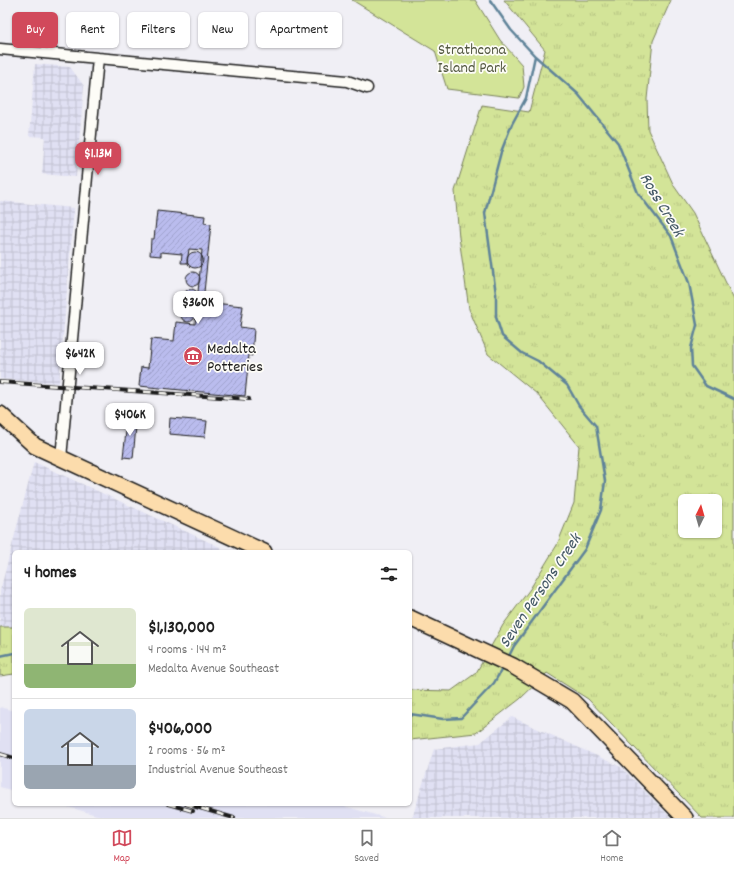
<!DOCTYPE html>
<html lang="en">
<head>
<meta charset="utf-8">
<style>
  body { margin:0; font-family:Dekko,sans-serif; background:#f2f2f2; color:#222; height:100vh; display:flex; flex-direction:column; font-size:15px; white-space:nowrap }
  * { box-sizing:border-box; margin:0 }
  p { font-size:13px; color:#767676 }
  .icon { flex:none; width:22px; height:22px; fill:none; stroke:currentColor; stroke-width:2; stroke-linecap:round; stroke-linejoin:round }
  .map { position:relative; flex:1; overflow:hidden }
  .panel { position:absolute; left:12px; top:550px; width:400px; height:256px; display:flex; flex-direction:column; background:#fff; border-radius:6px; box-shadow:0 1px 3px #0004 }
  .panel>* { flex:none }
  .guide { position:absolute; left:12px; top:12px; width:400px; height:36px; display:flex; gap:8px }
  .needle { width:26px; rotate:5deg }
  .fabs { position:absolute; left:678px; top:494px; display:grid; gap:8px }
  .fabs a { display:grid; place-items:center; width:44px; height:44px; border-radius:6px; background:#fff; box-shadow:0 1px 3px #0004; font-size:20px }
  .price { position:absolute; translate:-50% -34px; padding:0 9px; border-radius:8px; background:#fff; color:#222; font-size:13px; line-height:26px; filter:drop-shadow(0 1px 2px #0008) }
  .price::after { content:''; position:absolute; left:50%; top:24px; width:12px; height:9px; margin-left:-6px; background:inherit; clip-path:polygon(0 0,100% 0,50% 100%) }
  .price.current { background:#d1495b; color:#fff }
  ul { padding:0; list-style:none }
  li { display:flex; align-items:center; gap:12px; height:100px; padding:0 12px }
  li+li { border-top:1px solid #e0e0e0 }
  li span { display:grid; place-items:center; flex:none; width:112px; height:80px; border-radius:6px; color:#555 }
  li>.icon { margin-inline-start:auto }
  span .icon { width:48px; height:48px; fill:#fffc; stroke-width:1 }
  li b { font-size:17px }
  h2 { display:flex; justify-content:space-between; align-items:center; height:48px; padding:0 12px; font-size:17px }
  .chip { padding:0 14px; border-radius:6px; background:#fff; box-shadow:0 1px 3px #0004; font-size:14px; line-height:36px }
  .chip.current { background:#d1495b; color:#fff }
  .tabs { display:flex; justify-content:space-around; align-items:center; height:56px; border-top:1px solid #e0e0e0; background:#fff; font-size:11px; color:#767676 }
  .tabs a { display:grid; justify-items:center; gap:2px }
  .tabs .current { color:#d1495b }
  .map>svg:first-child { display:block }
  .built { fill:#e0e0f3 }
  .industrial { fill:url(#industrial-grid) }
  .grass { fill:url(#grass-tufts); stroke:#78805a; fill-rule:evenodd }
  .park { fill:#d3e498; stroke:#78805a }
  .lines { fill:none; stroke-linecap:round; stroke-linejoin:round }
  .stream { stroke:#5f8399; stroke-width:2.5 }
  .building { fill:url(#building-hatch); stroke:#1c1c1c }
  .minor-casing { stroke:#1c1c1c; stroke-width:13 }
  .primary-casing { stroke:#1c1c1c; stroke-width:18 }
  .minor { stroke:#fdfcf7; stroke-width:10 }
  .primary { stroke:#fcdcac; stroke-width:15 }
  .rail-casing { stroke:#1c1c1c; stroke-width:4 }
  .rail { stroke:#fdfcf7; stroke-width:2.5; stroke-dasharray:8; stroke-linecap:butt }
  .labels { text-anchor:middle; stroke-width:3.5; stroke-linejoin:round; paint-order:stroke }
  .park-label { font-size:16px; fill:#535841; stroke:#fdfcf7 }
  .poi-label { font-size:16px; fill:#1c1c1c; stroke:#fdfcf7; text-anchor:start }
  .water-label { font-size:17px; font-style:italic; fill:#435865; stroke:#fdfcf7 }
</style>
</head>
<body>
<div class="map">
<svg width="734" height="818" viewBox="0 0 734 818">
  <defs>
    <pattern id="industrial-grid" width="8" height="8" patternUnits="userSpaceOnUse"><rect width="8" height="8" fill="#e0e0f3"/><path d="M0 4h8M4 0v8" fill="none" stroke="#c0c0d0"/></pattern>
    <pattern id="grass-tufts" width="24" height="20" patternUnits="userSpaceOnUse"><rect width="24" height="20" fill="#d3e498"/><path d="M3 7l-1-3M5 7V3M7 7l1-3M15 17l-1-3M17 17v-4M19 17l1-3" fill="none" stroke="#b5c382"/></pattern>
    <pattern id="building-hatch" width="6" height="6" patternUnits="userSpaceOnUse"><rect width="6" height="6" fill="#babcee"/><path d="M-1 1l2-2M0 6l6-6M5 7l2-2" fill="none" stroke="#9fa1cc"/></pattern>
  </defs>
  <rect width="100%" height="100%" fill="#f0eff5"/>
  <filter id="ink" filterUnits="userSpaceOnUse"><feTurbulence type="fractalNoise" baseFrequency=".025" numOctaves="2"/><feDisplacementMap in="SourceGraphic" scale="8" xChannelSelector="R" yChannelSelector="G"/><feConvolveMatrix kernelMatrix="1 2 1 2 8 2 1 2 1" color-interpolation-filters="sRGB"/></filter>
  <g filter="url(#ink)">
    <!-- built -->
    <path class="built" d="M 0,707 L 14,711 L 14,791 L 0,787 Z
      M 58,804 L 337,804 L 386,818 L 107,818 Z"/>
    <!-- industrial -->
    <path class="industrial" d="M 35,64 L 70,67 L 84,86 L 76,177 L 42,174 L 45,137 L 29,136 Z
      M 0,201 L 74,208 L 59,383 L 0,379 Z
      M 34,462 L 222,548 L 220,552 L 14,552 L 14,627 L 0,627 L 0,591 Z
      M 512,717 L 621,767 L 671,818 L 412,818 L 434,749 L 480,743 Z"/>
    <!-- grass -->
    <path class="grass" d="M 504,0 L 671,0 L 653,41 L 647,99 L 648,130 L 674,186 L 693,213 L 734,300 L 734,818 L 702,818 L 588,699 L 547,673 L 520,699 L 476,733 L 410,740 L 410,690 L 451,691 L 476,673 L 503,625 L 530,589 L 557,545 L 574,503 L 579,446 L 537,394 L 488,354 L 469,309 L 459,237 L 455,191 L 482,105 L 529,112 L 545,50 ZM 685,501 L 715,501 L 715,531 L 685,531 Z
      M 0,627 L 14,627 L 14,674 L 0,676 Z"/>
    <!-- park -->
    <path class="park" d="M 352,0 L 475,0 L 500,40 L 522,65 L 524,87 L 519,98 L 447,89 L 435,51 Z"/>
    <g class="lines">
      <!-- stream -->
      <path class="stream" d="M 490,0 L 511,30 L 535,56 L 578,94 L 618,143 L 638,193 L 671,236 L 689,283 L 697,325 L 691,348 L 692,366 L 706,386 L 734,399
        M 0,656 L 14,653
        M 508,658 L 514,646 L 585,549 L 601,510 L 605,481 L 596,426 L 579,406 L 567,385 L 538,361 L 522,353 L 502,336 L 496,317 L 496,294 L 485,213 L 501,152 L 512,124 L 526,98 L 535,56
        M 410,714 L 443,719 L 461,718 L 494,683 L 503,667"/>
    </g>
    <!-- building -->
    <path class="building" d="M 157,211 L 205,216 L 204,223 L 211,224 L 203,302 L 243,306 L 240,327 L 254,329 L 252,356 L 249,355 L 245,396 L 139,386 L 141,367 L 148,368 L 151,339 L 174,341 L 176,322 L 195,324 L 202,250 L 189,249 L 187,263 L 181,263 L 182,254 L 161,252 L 161,256 L 150,255 L 151,239 L 154,239 Z
      M187 260a8 8 0 1 1 16 0a8 8 0 1 1-16 0Z
      M186 279a7 7 0 1 1 14 0a7 7 0 1 1-14 0Z
      M184 296a7 7 0 1 1 14 0a7 7 0 1 1-14 0Z
      M181 315a7 7 0 1 1 14 0a7 7 0 1 1-14 0Z
      M 128,415 L 137,416 L 133,458 L 123,457 Z
      M 170,418 L 207,421 L 205,437 L 169,434 Z"/>
    <g class="lines">
      <defs>
        <path id="minor" d="M 0,49 L 347,81 L 367,88
          M 61,458 L 98,58"/>
        <path id="primary" d="M 0,414 L 35,446 L 264,552
          M 410,618 L 513,666 L 572,701 L 685,818"/>
      </defs>
      <!-- minor casing -->
      <use href="#minor" class="minor-casing"/>
      <!-- primary casing -->
      <use href="#primary" class="primary-casing"/>
      <!-- minor -->
      <use href="#minor" class="minor"/>
      <!-- primary -->
      <use href="#primary" class="primary"/>
      <defs>
        <path id="rail" d="M 0,382 L 249,399
          M 0,754 L 14,758
          M 168,804 L 193,811
          M 186,804 L 234,818"/>
      </defs>
      <!-- rail casing -->
      <use href="#rail" class="rail-casing"/>
      <!-- rail -->
      <use href="#rail" class="rail"/>
    </g>
  </g>
  <!-- icons -->
  <defs>
    <symbol id="museum-disc" viewBox="-11 -11 22 22"><circle r="9.5" fill="#d1495b" stroke="#fdfcf7"/><path d="M0-6L6-3V-2H-6V-3ZM-5-1h2V3h-2ZM-1-1h2V3h-2ZM3-1h2V3H3ZM-6 4H6V6H-6Z" fill="#fff"/></symbol>
  </defs>
  <g fill-rule="evenodd">
    <use href="#museum-disc" x="182" y="345" width="22" height="22"/>
  </g>
  <g class="labels">
    <!-- park labels -->
    <g class="park-label">
      <text x="472" y="54">Strathcona<tspan x="472" dy="18">Island Park</tspan></text>
    </g>
    <!-- poi labels -->
    <g class="poi-label">
      <text x="207" y="353">Medalta<tspan x="207" dy="18">Potteries</tspan></text>
    </g>
    <!-- water labels -->
    <g class="water-label">
      <text transform="translate(663 204) rotate(59)" y="6">Ross Creek</text>
      <text transform="translate(539 590) rotate(-56)" y="6">Seven Persons Creek</text>
    </g>
  </g>
</svg>
<div class="fabs">
<a><svg class="needle" viewBox="-14 -14 28 28"><path d="M0-13l5 13h-10z" fill="#e53935"/><path d="M0 13l5-13h-10z" fill="#767676"/></svg></a>
</div>
<b class="price current" style="left:98px;top:176px">$1.13M</b>
<b class="price" style="left:198px;top:325px">$360K</b>
<b class="price" style="left:80px;top:376px">$642K</b>
<b class="price" style="left:130px;top:437px">$406K</b>
<div class="guide">
<a class="chip current">Buy</a>
<a class="chip">Rent</a>
<a class="chip">Filters</a>
<a class="chip">New</a>
<a class="chip">Apartment</a>
</div>
<section class="panel">
<h2>4 homes<svg class="icon" aria-label="filters" viewBox="0 0 24 24"><path d="M4 7h16M4 17h16"/><circle cx="9" cy="7" r="2"/><circle cx="15" cy="17" r="2"/></svg></h2>
<ul>
<li><span style="background:linear-gradient(#dfe7d0 70%,#8fb573 0)"><svg class="icon" aria-label="home" viewBox="0 0 24 24"><path d="M3 11l9-7 9 7M6 9v11h12V9"/></svg></span><div><b>$1,130,000</b><p>4 rooms · 144 m²</p><p>Medalta Avenue Southeast</p></div></li>
<li><span style="background:linear-gradient(#c9d6e8 70%,#9aa5b1 0)"><svg class="icon" aria-label="home" viewBox="0 0 24 24"><path d="M3 11l9-7 9 7M6 9v11h12V9"/></svg></span><div><b>$406,000</b><p>2 rooms · 56 m²</p><p>Industrial Avenue Southeast</p></div></li>
</ul>
</section>
</div>
<nav class="tabs">
<a class="current"><svg class="icon" aria-label="map" viewBox="0 0 24 24"><path d="M3 6l6-2 6 2 6-2v14l-6 2-6-2-6 2zM9 4v14M15 6v14"/></svg>Map</a>
<a><svg class="icon" aria-label="saved" viewBox="0 0 24 24"><path d="M7 4h10v16l-5-4-5 4z"/></svg>Saved</a>
<a><svg class="icon" aria-label="home" viewBox="0 0 24 24"><path d="M3 11l9-7 9 7M6 9v11h12V9"/></svg>Home</a>
</nav>
</body>
</html>
